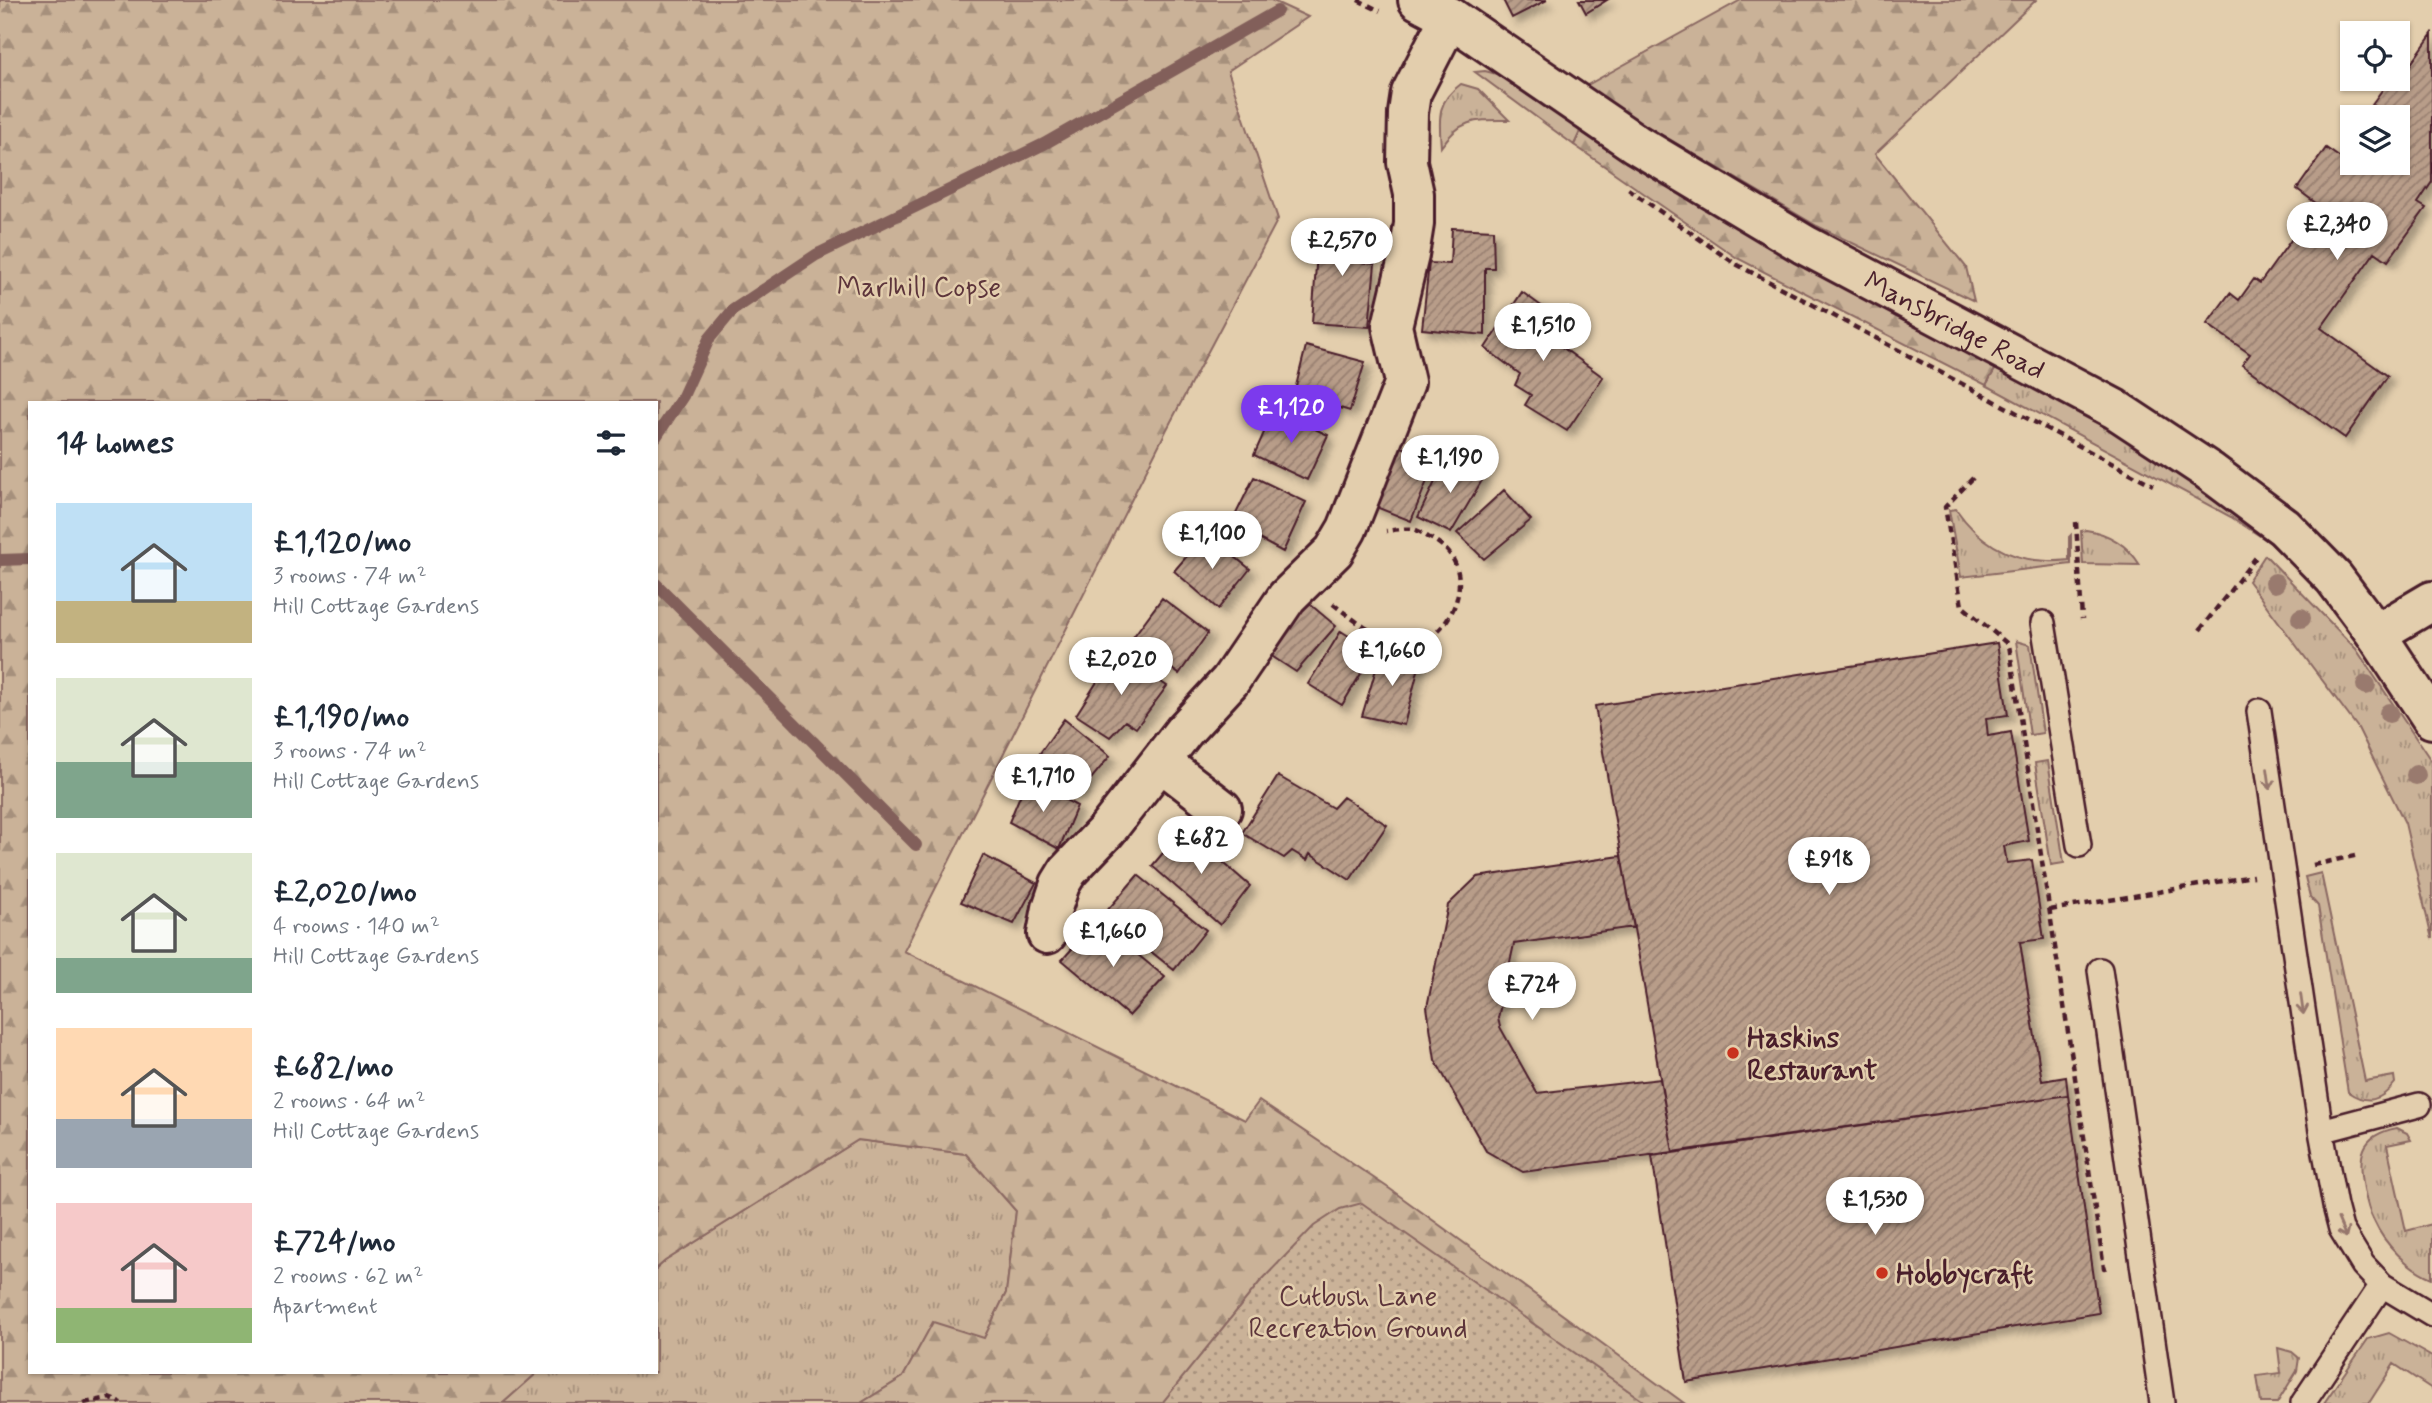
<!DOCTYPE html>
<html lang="en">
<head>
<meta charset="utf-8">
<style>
  body { margin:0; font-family:Mynerve,sans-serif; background:#f2f2f3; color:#1f2937; height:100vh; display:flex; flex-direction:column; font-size:26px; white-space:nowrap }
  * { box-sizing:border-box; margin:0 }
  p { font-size:23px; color:#747a83 }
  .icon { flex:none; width:38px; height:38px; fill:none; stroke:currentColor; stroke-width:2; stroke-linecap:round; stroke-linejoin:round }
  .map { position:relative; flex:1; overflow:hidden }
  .drawer { position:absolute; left:28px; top:401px; width:630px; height:973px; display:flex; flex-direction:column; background:#fff; border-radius:0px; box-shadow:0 2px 5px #0004 }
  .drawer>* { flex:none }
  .fabs { position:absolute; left:2340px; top:21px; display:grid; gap:14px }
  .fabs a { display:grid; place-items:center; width:70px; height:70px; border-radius:0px; background:#fff; box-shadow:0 2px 5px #0004; font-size:35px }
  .price { position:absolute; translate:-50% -60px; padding:0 16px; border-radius:24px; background:#fff; color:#222; font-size:23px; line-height:46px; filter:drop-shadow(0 2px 4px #0008) }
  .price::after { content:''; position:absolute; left:50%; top:42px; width:21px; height:16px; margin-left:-10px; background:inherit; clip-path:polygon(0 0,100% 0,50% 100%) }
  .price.active { background:#7c3aed; color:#fff }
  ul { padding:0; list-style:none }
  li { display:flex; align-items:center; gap:21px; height:175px; padding:0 28px }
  li span { display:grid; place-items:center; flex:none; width:196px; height:140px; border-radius:0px; color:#555 }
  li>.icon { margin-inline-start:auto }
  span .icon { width:84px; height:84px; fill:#fffc; stroke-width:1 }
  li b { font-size:30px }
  h2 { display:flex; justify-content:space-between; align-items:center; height:84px; padding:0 28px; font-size:30px }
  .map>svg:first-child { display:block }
  .grass { fill:url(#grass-tufts); stroke:#8a6862; stroke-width:2 }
  .forest { fill:url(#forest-firs); stroke:#8a6862; stroke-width:2 }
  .park { fill:url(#park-dots); stroke:#8a6862; stroke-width:2 }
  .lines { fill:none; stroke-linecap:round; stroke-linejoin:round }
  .stream { stroke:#825f5a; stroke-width:12 }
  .building { fill:url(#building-hatch); stroke:#4a1f2b; stroke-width:2; filter:url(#shadow) }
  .lane-casing { stroke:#4a1f2b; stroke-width:28 }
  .street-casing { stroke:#4a1f2b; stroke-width:44 }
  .primary-casing { stroke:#4a1f2b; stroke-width:44 }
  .path { stroke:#4a1f2b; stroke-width:4.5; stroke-dasharray:7 5; stroke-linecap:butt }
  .lane { stroke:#e3cead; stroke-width:23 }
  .street { stroke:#e3cead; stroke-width:38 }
  .primary { stroke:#e3cead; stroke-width:38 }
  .tree { fill:#997a6e }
  .oneway { stroke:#96766c }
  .poi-dot { fill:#c8321e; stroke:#e3cead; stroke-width:2.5 }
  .labels { text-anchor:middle; stroke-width:5; stroke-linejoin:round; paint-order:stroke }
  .park-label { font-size:28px; fill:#5d353b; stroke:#e3cead }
  .street-label { font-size:28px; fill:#4a1f2b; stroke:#e3cead }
  .poi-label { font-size:28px; font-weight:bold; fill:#4a1f2b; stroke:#e3cead; text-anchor:start }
</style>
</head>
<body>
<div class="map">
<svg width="2432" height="1403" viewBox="0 0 2432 1403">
  <defs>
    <pattern id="grass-tufts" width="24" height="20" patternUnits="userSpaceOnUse" patternTransform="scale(1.75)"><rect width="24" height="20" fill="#cab298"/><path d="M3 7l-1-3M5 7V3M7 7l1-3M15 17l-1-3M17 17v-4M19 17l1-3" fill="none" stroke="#a6907c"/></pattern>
    <pattern id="forest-firs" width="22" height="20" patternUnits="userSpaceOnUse" patternTransform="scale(1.75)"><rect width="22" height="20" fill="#cab298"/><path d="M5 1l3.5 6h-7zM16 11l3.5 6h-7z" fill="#a6907c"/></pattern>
    <pattern id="park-dots" width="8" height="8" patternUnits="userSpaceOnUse" patternTransform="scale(1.75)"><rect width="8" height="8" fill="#cab298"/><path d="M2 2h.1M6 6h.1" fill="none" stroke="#a6907c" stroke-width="1.8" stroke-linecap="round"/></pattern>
    <pattern id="building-hatch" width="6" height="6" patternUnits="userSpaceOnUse" patternTransform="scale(1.75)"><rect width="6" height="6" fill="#b89d89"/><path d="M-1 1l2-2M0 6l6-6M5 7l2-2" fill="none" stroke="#987f70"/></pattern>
    <filter id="shadow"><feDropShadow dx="6" dy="6" stdDeviation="3.5" flood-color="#0004"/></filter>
  </defs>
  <rect width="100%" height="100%" fill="#e3cead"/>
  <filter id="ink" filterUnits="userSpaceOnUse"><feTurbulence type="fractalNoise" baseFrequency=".0143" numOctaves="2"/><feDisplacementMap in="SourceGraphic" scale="14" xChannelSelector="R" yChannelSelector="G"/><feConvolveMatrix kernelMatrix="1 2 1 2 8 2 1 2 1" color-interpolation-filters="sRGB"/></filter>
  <g filter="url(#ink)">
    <!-- grass -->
    <path class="grass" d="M 1485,71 L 1512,78 L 1583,125 L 1574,145 L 1475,72 Z
      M 1461,84 L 1478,89 L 1509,120 C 1476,120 1461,118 1441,147 C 1439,118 1436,102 1461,84 Z
      M 1997,366 L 2109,420 L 2303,565 L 2334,609 L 2299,570 L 2269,542 L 2231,517 L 1986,385 Z
      M 1956,509 C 1983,548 2021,566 2069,560 L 2069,537 L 2071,535 L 2071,564 L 1961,577 L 1949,510 Z
      M 2086,530 C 2108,533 2128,545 2140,565 L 2083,564 L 2081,531 Z
      M 2265,555 L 2356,649 L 2432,762 L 2432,939 L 2405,823 L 2358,728 L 2248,581 Z
      M 2016,641 L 2030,645 L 2043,733 L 2030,735 Z
      M 2048,761 L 2064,863 L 2051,865 L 2035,763 Z
      M 2321,873 L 2365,1081 L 2394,1076 L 2395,1083 C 2381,1101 2367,1105 2348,1092 L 2318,906 L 2310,897 L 2305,877 Z
      M 2397,1128 L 2407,1133 L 2411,1140 L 2387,1145 L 2406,1231 L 2432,1224 L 2432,1278 C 2409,1269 2384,1244 2374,1221 C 2369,1212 2366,1200 2364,1189 C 2358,1157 2359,1135 2397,1128 Z
      M 858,1140 L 966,1154 L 1016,1211 L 1006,1293 L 984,1339 L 933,1323 L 903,1377 L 861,1403 L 503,1403 L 538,1372 L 656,1372 L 656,1269 L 665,1261 Z
      M 2389,1333 L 2432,1357 L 2432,1389 L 2394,1364 L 2369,1403 L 2324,1403 L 2368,1339 Z
      M 2278,1348 L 2292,1352 L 2299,1358 L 2297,1371 L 2277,1403 L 2261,1403 L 2257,1376 L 2281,1373 Z"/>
    <!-- forest -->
    <path class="forest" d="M 0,0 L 1271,0 L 1308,17 L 1228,71 L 1278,219 L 1167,429 L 904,951 L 1245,1120 L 1259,1101 L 1390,1189 L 1684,1403 L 861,1403 L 903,1377 L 933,1322 L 984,1338 L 1006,1293 L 1016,1211 L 966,1154 L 858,1140 L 665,1261 L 656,1269 L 656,402 L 30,402 L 30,1372 L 538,1372 L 503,1403 L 0,1403 Z
      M 1741,0 L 2036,0 L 1875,154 L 1966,267 L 1974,301 L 1817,226 L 1582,88 Z
      M 1584,125 L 1997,366 L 1986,385 L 1737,258 L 1574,145 Z"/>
    <!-- park -->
    <path class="park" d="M 1362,1203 L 1646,1403 L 1162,1403 L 1259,1283 L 1314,1226 L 1340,1209 Z"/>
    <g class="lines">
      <!-- stream -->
      <path class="stream" d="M 656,437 L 683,396 L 709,339 L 733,310 L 816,255 L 1044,144 L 1277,11
        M 0,560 L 30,559
        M 656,584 L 916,845"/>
    </g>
    <!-- building -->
    <path class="building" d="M 1503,0 L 1547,0 L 1512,18 Z
      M 1579,0 L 1607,0 L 1586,13 Z
      M 2432,34 L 2432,182 L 2418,203 L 2426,208 L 2388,261 L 2375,252 L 2321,328 L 2388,376 L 2345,438 L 2242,365 L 2250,354 L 2207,324 L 2230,293 L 2239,300 L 2254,279 L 2260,283 L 2317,204 L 2297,189 L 2326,148 L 2349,164 L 2352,160 L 2352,163 L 2398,163 L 2398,117 L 2383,117 L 2385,114 L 2372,104 L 2390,79 L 2398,79 L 2398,68 L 2403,60 L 2410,65 Z
      M 1319,222 L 1363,226 L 1359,262 L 1375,264 L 1369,327 L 1312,323 Z
      M 1452,228 L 1493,230 L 1494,268 L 1485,268 L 1485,335 L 1422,329 L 1429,263 L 1450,264 Z
      M 1522,292 L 1562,321 L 1551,339 L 1603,377 L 1567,431 L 1525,405 L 1531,395 L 1515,385 L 1520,374 L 1485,348 Z
      M 1306,346 L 1365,362 L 1350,411 L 1294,394 Z
      M 1274,410 L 1328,435 L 1307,480 L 1254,455 Z
      M 1397,445 L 1435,461 L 1411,521 L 1371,505 Z
      M 1447,457 L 1484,477 L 1451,533 L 1418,517 Z
      M 1254,477 L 1306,502 L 1283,552 L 1231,524 Z
      M 1504,490 L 1531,520 L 1484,559 L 1457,533 Z
      M 1206,534 L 1250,569 L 1218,609 L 1174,571 Z
      M 1162,598 L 1208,633 L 1179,674 L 1131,640 Z
      M 1305,600 L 1336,626 L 1296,672 L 1264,651 Z
      M 1341,631 L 1374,652 L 1342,705 L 1308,684 Z
      M 1997,643 L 2008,715 L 1986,718 L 1988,736 L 2011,732 L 2029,841 L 2004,846 L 2007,863 L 2032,860 L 2044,939 L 2020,942 L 2042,1081 L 2066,1077 L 2068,1095 L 1673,1152 L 1595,706 Z
      M 1382,649 L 1421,659 L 1404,725 L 1362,716 Z
      M 1116,652 L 1167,686 L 1136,728 L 1125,721 L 1110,737 L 1076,715 Z
      M 1064,719 L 1110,756 L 1078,795 L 1033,763 Z
      M 1278,776 L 1333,808 L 1343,797 L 1387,825 L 1350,880 L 1310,854 L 1307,860 L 1292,851 L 1284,858 L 1242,833 Z
      M 1027,779 L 1077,806 L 1059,849 L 1009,822 Z
      M 1184,828 L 1250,886 L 1220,925 L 1152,866 Z
      M 983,855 L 1036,883 L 1014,924 L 961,902 Z
      M 1621,856 L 1634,927 L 1514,944 L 1498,1018 L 1500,1027 L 1537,1093 L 1660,1079 L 1673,1152 L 1523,1172 L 1486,1151 L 1435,1060 L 1427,1007 L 1448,905 L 1477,877 Z
      M 1138,875 L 1206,930 L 1174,970 L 1104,914 Z
      M 1097,921 L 1165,977 L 1129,1016 L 1062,960 Z
      M 2068,1095 L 2099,1313 L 1686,1382 L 1652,1156 Z"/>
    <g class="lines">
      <defs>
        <path id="lane" d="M 2043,623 L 2079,845
          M 2259,711 L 2321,1131 L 2335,1206 L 2341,1229 L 2363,1265 L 2382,1285 L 2432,1315
          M 2100,970 L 2162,1403
          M 2321,1131 L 2419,1105
          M 2303,1403 L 2382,1285"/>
        <path id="street" d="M 2376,634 L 2432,601
          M 1161,762 L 1222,809
          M 1047,934 L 1052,908 L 1060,884 L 1068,871 L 1107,830 L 1184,731 L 1230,681 L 1287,597 L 1334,551 L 1347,529 L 1405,382 L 1392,326 L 1409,255 L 1414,224 L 1414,194 L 1407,162 L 1408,113 L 1411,93 L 1450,17"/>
        <g id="primary">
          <path id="s1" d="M 1418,0 L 1450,17 L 1636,144 L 1805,245 L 2115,409 L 2209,471 L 2284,527 L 2334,578 L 2376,634 L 2432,719"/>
        </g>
      </defs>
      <!-- lane casing -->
      <use href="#lane" class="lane-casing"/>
      <!-- street casing -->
      <use href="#street" class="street-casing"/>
      <!-- primary casing -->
      <use href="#primary" class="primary-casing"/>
      <!-- path -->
      <path class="path" d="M 1358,0 L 1380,11
        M 1628,189 L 1734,263 L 2153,485
        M 1973,478 L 1945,507 L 1962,606 L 2009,645 L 2104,1268 L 2111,1266
        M 2076,522 L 2082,619
        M 1333,604 C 1350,617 1378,639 1398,644 C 1446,655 1491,566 1428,537 C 1424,534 1418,530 1413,529 C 1405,528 1394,530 1386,531
        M 2200,630 L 2257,556
        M 2313,865 L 2359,855
        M 2050,910 L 2253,876
        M 84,1403 L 109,1398 L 121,1403"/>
      <!-- lane -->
      <use href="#lane" class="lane"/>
      <!-- street -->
      <use href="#street" class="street"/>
      <!-- primary -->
      <use href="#primary" class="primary"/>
    </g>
    <!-- trees -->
    <g class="tree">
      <circle cx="2275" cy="583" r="10"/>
      <circle cx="2301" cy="618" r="10"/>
      <circle cx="2366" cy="685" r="10"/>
      <circle cx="2389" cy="713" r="10"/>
      <circle cx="2416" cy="775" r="10"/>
    </g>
    <!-- one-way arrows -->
    <defs><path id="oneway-shaft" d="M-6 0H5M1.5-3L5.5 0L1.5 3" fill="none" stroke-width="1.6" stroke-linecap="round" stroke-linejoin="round" transform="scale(1.75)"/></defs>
    <g class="oneway">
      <use href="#oneway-shaft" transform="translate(2269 779) rotate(82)"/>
      <use href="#oneway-shaft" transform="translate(2302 1004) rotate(82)"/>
      <use href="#oneway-shaft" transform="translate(2342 1228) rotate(67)"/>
    </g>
  </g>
  <!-- markers -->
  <g class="poi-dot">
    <circle cx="1733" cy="1053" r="7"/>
    <circle cx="1882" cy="1273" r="7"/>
  </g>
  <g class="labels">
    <!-- park labels -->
    <g class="park-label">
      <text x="919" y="296">Marlhill Copse</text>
      <text x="1358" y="1305">Cutbush Lane<tspan x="1358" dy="32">Recreation Ground</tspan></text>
    </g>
    <!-- street labels -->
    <g class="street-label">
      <text dy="10" stroke="none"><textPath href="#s1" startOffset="628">Mansbridge Road</textPath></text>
    </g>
    <!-- poi labels -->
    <g class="poi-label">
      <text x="1747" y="1047">Haskins<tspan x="1747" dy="32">Restaurant</tspan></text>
      <text x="1896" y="1283">Hobbycraft</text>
    </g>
  </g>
</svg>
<div class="fabs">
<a><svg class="icon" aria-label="locate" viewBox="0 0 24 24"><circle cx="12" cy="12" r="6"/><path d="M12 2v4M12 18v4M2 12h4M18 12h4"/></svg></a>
<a><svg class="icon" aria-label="layers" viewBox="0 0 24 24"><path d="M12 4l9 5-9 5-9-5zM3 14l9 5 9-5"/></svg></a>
</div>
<b class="price" style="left:2337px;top:262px">£2,340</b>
<b class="price" style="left:1342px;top:278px">£2,570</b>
<b class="price" style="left:1543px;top:363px">£1,510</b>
<b class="price active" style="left:1291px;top:445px">£1,120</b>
<b class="price" style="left:1450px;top:495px">£1,190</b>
<b class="price" style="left:1212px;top:571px">£1,100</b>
<b class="price" style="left:1392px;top:688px">£1,660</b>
<b class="price" style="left:1121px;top:697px">£2,020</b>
<b class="price" style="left:1043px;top:814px">£1,710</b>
<b class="price" style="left:1201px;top:876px">£682</b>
<b class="price" style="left:1829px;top:897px">£918</b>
<b class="price" style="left:1113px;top:969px">£1,660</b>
<b class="price" style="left:1532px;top:1022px">£724</b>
<b class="price" style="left:1875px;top:1237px">£1,530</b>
<section class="drawer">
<h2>14 homes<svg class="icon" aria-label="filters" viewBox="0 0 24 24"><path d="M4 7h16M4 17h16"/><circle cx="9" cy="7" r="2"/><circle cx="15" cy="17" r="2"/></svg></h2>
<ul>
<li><span style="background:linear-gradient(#bfe0f5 70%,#c2b280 0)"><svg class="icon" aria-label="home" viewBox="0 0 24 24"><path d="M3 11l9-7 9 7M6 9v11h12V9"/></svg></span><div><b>£1,120/mo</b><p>3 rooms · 74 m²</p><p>Hill Cottage Gardens</p></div></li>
<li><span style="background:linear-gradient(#dfe7d0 60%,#7fa58c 0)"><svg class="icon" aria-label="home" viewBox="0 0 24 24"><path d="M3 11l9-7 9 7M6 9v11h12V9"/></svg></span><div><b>£1,190/mo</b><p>3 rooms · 74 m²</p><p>Hill Cottage Gardens</p></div></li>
<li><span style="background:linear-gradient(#dfe7d0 75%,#7fa58c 0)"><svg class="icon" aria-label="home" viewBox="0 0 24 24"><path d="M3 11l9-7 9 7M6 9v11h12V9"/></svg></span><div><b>£2,020/mo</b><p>4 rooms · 140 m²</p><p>Hill Cottage Gardens</p></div></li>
<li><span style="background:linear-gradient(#ffd9b3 65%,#9aa5b1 0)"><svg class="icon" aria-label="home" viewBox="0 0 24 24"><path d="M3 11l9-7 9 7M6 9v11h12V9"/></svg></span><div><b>£682/mo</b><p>2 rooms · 64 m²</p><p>Hill Cottage Gardens</p></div></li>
<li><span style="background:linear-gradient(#f6c9c9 75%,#8fb573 0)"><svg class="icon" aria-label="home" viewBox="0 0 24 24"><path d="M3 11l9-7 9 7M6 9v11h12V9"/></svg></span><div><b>£724/mo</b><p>2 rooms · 62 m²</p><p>Apartment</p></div></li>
</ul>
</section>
</div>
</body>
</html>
